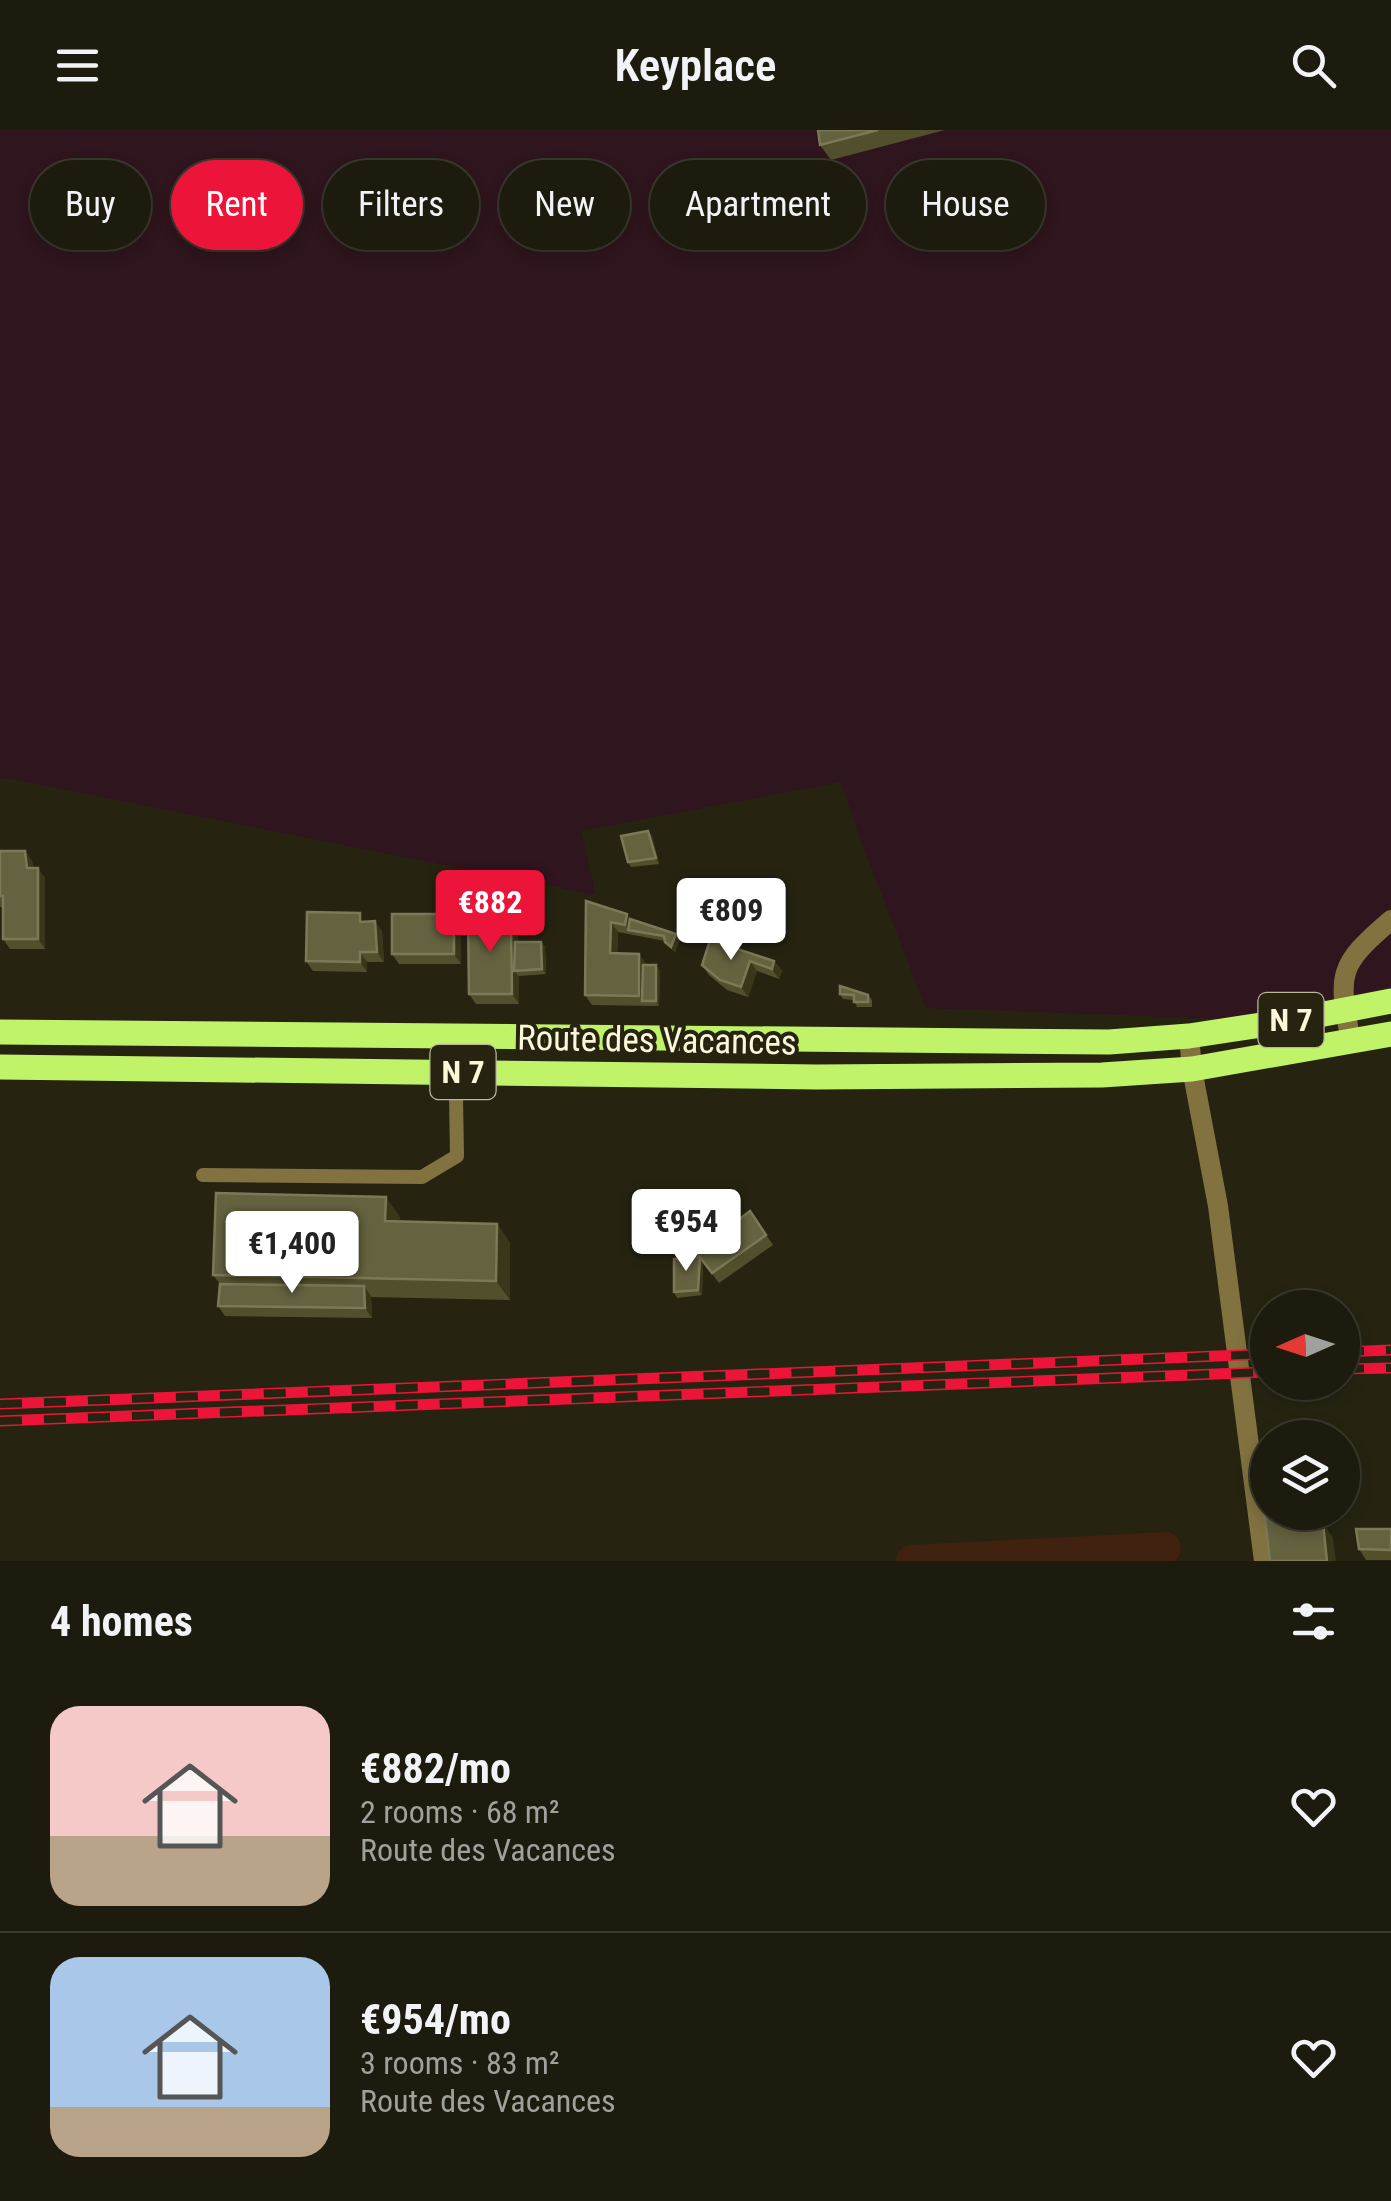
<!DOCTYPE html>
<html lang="en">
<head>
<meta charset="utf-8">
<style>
  body { margin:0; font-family:"Roboto Condensed",sans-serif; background:#252416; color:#f1f3f6; height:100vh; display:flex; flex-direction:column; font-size:38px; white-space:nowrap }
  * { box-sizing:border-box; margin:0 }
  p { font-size:32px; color:#a0a19d }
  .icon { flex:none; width:55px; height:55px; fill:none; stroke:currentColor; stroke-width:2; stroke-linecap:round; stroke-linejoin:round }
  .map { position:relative; height:1431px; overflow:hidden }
  .drawer { display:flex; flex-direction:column; background:#1c1b0d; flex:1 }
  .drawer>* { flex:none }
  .banner { position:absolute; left:30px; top:30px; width:1332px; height:90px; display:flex; gap:20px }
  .needle { width:65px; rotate:267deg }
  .tools { position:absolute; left:1250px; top:1160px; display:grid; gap:20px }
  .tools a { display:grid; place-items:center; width:110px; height:110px; border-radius:50%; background:#1c1b0d; box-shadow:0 5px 15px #0003,0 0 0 2px #3a392e; font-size:50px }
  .price { position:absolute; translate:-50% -85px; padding:0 22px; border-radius:10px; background:#fff; color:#222; font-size:32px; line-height:65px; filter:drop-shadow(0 2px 5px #0008) }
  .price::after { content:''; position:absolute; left:50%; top:60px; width:30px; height:22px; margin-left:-15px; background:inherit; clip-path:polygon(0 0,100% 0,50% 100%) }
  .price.active { background:#ec1539; color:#fff }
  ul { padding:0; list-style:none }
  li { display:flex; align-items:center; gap:30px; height:250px; padding:0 50px }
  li+li { border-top:2px solid #3a392e }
  li span { display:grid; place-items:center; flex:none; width:280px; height:200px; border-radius:30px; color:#555 }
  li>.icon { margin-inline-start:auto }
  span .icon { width:120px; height:120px; fill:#fffc; stroke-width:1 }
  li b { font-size:42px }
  h2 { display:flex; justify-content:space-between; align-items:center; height:120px; padding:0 50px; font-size:42px }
  .tag { padding:0 35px; border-radius:45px; background:#1c1b0d; box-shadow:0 5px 15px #0003,0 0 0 2px #3a392e; font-size:35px; line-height:90px }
  .tag.active { background:#ec1539; color:#fff }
  header { display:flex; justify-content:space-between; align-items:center; height:130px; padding:0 50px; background:#1c1b0d; font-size:45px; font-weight:600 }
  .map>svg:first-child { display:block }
  .green { fill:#2f151d }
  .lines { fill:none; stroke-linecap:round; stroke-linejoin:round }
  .canal { stroke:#41210f; stroke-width:32 }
  .service { stroke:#817240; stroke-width:14 }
  .minor { stroke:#817240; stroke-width:20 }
  .primary { stroke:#c1f369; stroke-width:25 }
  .rail-casing { stroke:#ec1539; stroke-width:11 }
  .rail { stroke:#262411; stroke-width:8; stroke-dasharray:22; stroke-linecap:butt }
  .wall { fill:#52502c }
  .shaded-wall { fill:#393719 }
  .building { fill:#64623f; stroke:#7c7957; stroke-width:2.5 }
  .labels { text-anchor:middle; stroke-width:8; stroke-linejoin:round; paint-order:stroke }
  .shield { fill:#262411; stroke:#bcb89d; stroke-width:2.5 }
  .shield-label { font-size:32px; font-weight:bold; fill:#fcf7d9 }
  .street-label { font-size:35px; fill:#fcf7d9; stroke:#262411 }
</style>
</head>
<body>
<header><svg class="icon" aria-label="menu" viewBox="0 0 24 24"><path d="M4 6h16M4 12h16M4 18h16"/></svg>Keyplace<svg class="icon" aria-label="search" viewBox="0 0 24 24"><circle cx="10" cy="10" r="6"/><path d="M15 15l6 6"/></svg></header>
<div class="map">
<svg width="1391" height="1431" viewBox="0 0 1391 1431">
  <rect width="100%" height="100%" fill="#262411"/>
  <!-- green -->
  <path class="green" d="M 0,0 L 1391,0 L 1391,857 L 1227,889 L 926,878 L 858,703 L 841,652 L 581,701 L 596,765 L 11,649 L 0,649 Z"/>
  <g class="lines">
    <!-- canal -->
    <path class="canal" d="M 912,1431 L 1165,1418"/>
    <!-- service -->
    <path class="service" d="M 203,1045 L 422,1047 L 457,1026 L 455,906"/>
    <!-- minor -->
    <path class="minor" d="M 1189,906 L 1192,939 L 1218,1076 L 1264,1431
      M 1351,912 C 1338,844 1337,836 1391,790"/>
    <!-- primary -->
    <path class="primary" d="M 0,902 L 1109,912 L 1189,906 L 1288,891 L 1391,871
      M 0,937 L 817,947 L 1102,945 L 1192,939 L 1391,904"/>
    <defs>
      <path id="rail" d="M 1342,1222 L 1391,1220
        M 1342,1239 L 1391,1238
        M 0,1274 L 1268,1224
        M 0,1291 L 1268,1242"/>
    </defs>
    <!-- rail casing -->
    <use href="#rail" class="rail-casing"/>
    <!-- rail -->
    <use href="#rail" class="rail"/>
  </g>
  <!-- wall -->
  <path class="wall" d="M 818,0 L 945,0 L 831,30 L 820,15 Z
    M 648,701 L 652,706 L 659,734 L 631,737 L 628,732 Z
    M 0,721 L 25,721 L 32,731 L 33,738 L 45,748 L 45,819 L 10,819 L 3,809 L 3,777 L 0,777 Z
    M 485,758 L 484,786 L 492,786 L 522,771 L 526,776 L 526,796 L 518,796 L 518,812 L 541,812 L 545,817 L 546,844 L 519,846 L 519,874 L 476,874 L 469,864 L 472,786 Z
    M 586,771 L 627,784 L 630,789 L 676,804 L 680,809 L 675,822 L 669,817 L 665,811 L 618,802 L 617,823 L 639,824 L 646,835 L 660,840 L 659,876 L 592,875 L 585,865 Z
    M 366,791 L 382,801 L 384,832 L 367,832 L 367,842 L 313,841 L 306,831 Z
    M 461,794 L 461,834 L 399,834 L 392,824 Z
    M 774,831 L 782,841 L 779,849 L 757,841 L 748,867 L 727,860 L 709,845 L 702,835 Z
    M 840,864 L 868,865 L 872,870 L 872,877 L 857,877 L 854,870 L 843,869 Z
    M 750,1081 L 773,1115 L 719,1153 L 703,1132 L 702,1165 L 677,1168 L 674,1162 L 699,1127 L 729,1097 Z
    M 400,1087 L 399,1091 L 497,1094 L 510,1113 L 510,1170 L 371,1167 L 372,1188 L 225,1186 L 218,1176 L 220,1154 L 213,1145 Z
    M 1391,1399 L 1391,1430 L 1366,1430 L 1359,1419 Z"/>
  <!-- shaded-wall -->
  <path class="shaded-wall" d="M 648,701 L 652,706 L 659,734 L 656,728 Z
    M 25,721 L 32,731 L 34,748 L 27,738 Z
    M 38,738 L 45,748 L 45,819 L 38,809 Z
    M 481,753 L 485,758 L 484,796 L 480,791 Z
    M 522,771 L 526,776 L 526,796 L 522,791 Z
    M 454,784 L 461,794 L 461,834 L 454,824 Z
    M 627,784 L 634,794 L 628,800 L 625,795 Z
    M 511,786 L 518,796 L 519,841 L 514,841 L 519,846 L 519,874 L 512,864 Z
    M 375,791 L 382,801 L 384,832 L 377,822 Z
    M 611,792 L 618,802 L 617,833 L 610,823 Z
    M 676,804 L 680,809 L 675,822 L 671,817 Z
    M 541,812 L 545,817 L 546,844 L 542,839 Z
    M 360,822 L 367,832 L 367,842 L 360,832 Z
    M 639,824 L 646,834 L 646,871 L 642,871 L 639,866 Z
    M 750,831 L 757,841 L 748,867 L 741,857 Z
    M 774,831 L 782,841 L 779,849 L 772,839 Z
    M 656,835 L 660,840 L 659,876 L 656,871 Z
    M 386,1067 L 400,1087 L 399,1110 L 385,1091 Z
    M 497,1094 L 510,1113 L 510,1170 L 496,1151 Z
    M 700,1127 L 703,1132 L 702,1165 L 698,1160 Z
    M 364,1156 L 371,1166 L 372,1188 L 365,1178 Z
    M 1291,1382 L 1298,1382 L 1300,1384 L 1303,1407 L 1292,1393 Z
    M 1323,1393 L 1333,1408 L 1336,1431 L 1327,1431 Z"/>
  <!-- building -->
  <path class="building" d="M 818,0 L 878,0 L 820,15 Z
    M 648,701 L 656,728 L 628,732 L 621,706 Z
    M 0,721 L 25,721 L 27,738 L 38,738 L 38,809 L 3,809 L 3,766 L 0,766 Z
    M 472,752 L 481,753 L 480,786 L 472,786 Z
    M 522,771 L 522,791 L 514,791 L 511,786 L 492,786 L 493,773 Z
    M 586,771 L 627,784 L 625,795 L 611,792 L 610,823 L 639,824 L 639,866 L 585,865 Z
    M 307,782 L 360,783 L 360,792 L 375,791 L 377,822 L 360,822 L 360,832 L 306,831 Z
    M 392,784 L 454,784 L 454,824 L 392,824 Z
    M 468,786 L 511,786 L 512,864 L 469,864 Z
    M 630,789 L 676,804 L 671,817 L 665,812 L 664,806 L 628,800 Z
    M 710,810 L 774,831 L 772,839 L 750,831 L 741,857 L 720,850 L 702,835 Z
    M 515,812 L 541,812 L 542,839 L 514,841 Z
    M 643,835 L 656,835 L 656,871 L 642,871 Z
    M 840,856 L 868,865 L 868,872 L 854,872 L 854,865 L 840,864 Z
    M 216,1063 L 386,1067 L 385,1091 L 497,1094 L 496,1151 L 213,1145 Z
    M 711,1074 L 729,1097 L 696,1122 L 700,1127 L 677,1100 Z
    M 750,1081 L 766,1105 L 712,1143 L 696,1122 Z
    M 700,1127 L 698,1160 L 674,1162 L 674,1129 Z
    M 220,1154 L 364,1156 L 365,1178 L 218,1176 Z
    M 1263,1372 L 1268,1372 L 1268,1382 L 1291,1382 L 1292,1393 L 1323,1393 L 1327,1431 L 1270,1431 Z
    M 1356,1399 L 1391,1399 L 1391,1420 L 1359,1419 Z"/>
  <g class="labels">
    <!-- shield labels -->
    <g class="shield">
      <rect x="1258.5" y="863" width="65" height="54" rx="8"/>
      <rect x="430.5" y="915" width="65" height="54" rx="8"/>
    </g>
    <g class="shield-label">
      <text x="1291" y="901">N 7</text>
      <text x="463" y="953">N 7</text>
    </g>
    <!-- street labels -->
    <g class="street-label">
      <text transform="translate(657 910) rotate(1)" y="12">Route des Vacances</text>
    </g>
  </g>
</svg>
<div class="tools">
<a><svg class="needle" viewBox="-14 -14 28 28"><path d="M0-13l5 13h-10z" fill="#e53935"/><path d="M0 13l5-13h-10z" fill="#a0a19d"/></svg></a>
<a><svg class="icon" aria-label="layers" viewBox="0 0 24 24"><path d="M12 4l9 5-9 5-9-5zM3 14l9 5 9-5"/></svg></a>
</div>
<b class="price active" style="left:490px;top:825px">€882</b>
<b class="price" style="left:731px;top:833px">€809</b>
<b class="price" style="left:686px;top:1144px">€954</b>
<b class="price" style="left:292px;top:1166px">€1,400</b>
<div class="banner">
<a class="tag">Buy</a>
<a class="tag active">Rent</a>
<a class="tag">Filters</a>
<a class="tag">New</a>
<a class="tag">Apartment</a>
<a class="tag">House</a>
</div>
</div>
<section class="drawer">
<h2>4 homes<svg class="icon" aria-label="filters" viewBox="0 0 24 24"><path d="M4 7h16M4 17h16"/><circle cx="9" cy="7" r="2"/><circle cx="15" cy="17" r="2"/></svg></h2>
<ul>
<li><span style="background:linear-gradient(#f6c9c9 65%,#b9a48a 0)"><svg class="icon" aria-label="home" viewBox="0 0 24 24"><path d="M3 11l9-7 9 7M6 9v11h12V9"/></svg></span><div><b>€882/mo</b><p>2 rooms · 68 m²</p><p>Route des Vacances</p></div><svg class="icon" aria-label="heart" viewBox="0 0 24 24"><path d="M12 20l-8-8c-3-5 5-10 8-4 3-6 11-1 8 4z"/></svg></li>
<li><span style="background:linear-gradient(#a9c7e8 75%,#b9a48a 0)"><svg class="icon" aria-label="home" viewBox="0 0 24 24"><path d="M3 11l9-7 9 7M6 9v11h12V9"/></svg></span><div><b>€954/mo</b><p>3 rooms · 83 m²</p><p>Route des Vacances</p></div><svg class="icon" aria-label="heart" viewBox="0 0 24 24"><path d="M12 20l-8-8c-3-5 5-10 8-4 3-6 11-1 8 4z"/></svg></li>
</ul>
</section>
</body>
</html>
